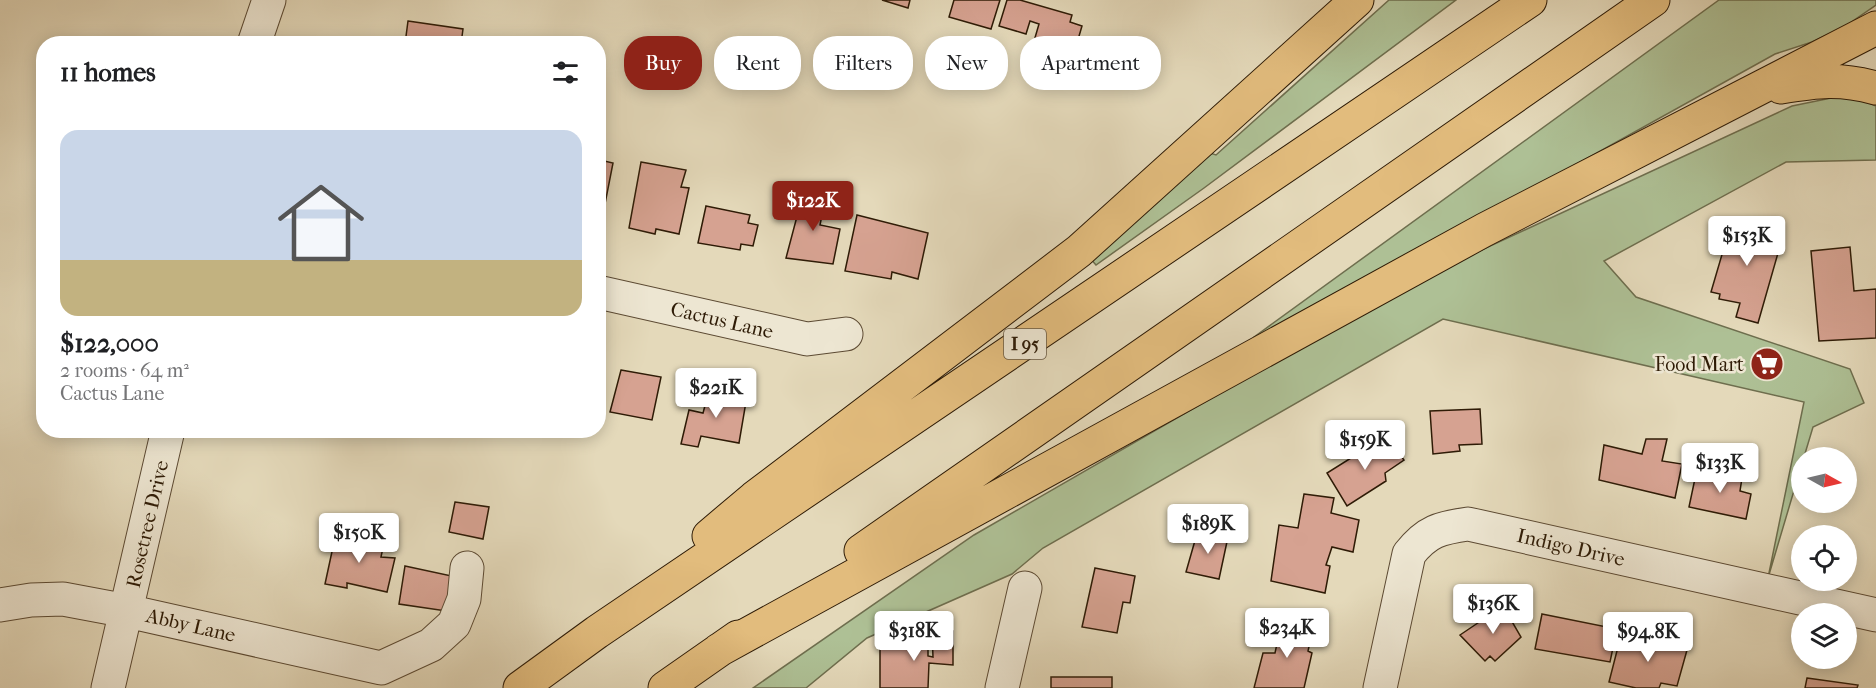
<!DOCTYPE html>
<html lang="en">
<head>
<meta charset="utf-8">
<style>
  body { margin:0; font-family:"IM FELL French Canon",serif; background:#f6f6f6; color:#202124; height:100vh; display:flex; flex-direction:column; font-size:22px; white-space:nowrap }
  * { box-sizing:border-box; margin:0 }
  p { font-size:20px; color:#757577 }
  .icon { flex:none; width:33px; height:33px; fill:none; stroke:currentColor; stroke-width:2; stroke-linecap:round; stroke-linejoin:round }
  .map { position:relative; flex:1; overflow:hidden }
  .sheet { position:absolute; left:36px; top:36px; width:570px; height:402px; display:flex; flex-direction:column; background:#fff; border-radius:24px; box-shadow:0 3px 15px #0003 }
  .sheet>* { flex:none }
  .guide { position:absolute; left:624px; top:36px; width:570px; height:54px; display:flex; gap:12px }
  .needle { width:39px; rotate:98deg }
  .buttons { position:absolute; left:1791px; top:447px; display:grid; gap:12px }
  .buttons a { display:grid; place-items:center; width:66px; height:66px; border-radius:50%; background:#fff; box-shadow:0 3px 15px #0003; font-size:30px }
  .price { position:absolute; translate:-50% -51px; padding:0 14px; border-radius:6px; background:#fff; color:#222; font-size:20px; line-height:39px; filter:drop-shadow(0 2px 3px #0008) }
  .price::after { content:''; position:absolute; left:50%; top:36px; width:18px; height:14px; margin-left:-9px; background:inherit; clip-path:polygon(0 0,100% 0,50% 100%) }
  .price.active { background:#8f2418; color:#fff }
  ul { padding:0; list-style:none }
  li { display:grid; align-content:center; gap:12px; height:318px; padding:0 24px }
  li+li { border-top:2px solid #e0e0e0 }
  li span { display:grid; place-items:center; height:186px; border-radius:18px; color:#555 }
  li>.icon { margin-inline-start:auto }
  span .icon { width:108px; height:108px; fill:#fffc; stroke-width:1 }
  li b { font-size:26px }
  h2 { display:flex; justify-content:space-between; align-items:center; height:72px; padding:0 24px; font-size:26px }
  .pill { padding:0 21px; border-radius:24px; background:#fff; box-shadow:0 3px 15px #0003; font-size:21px; line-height:54px }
  .pill.active { background:#8f2418; color:#fff }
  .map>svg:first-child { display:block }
  .green { fill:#aec095; stroke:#6e6e4e; stroke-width:1.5 }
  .building { fill:#d6a291; stroke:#2e1b06; stroke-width:1.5 }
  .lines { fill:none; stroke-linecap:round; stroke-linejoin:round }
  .minor-casing { stroke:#5c4a33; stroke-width:35 }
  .highway-casing { stroke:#2e1b06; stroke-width:35 }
  .minor { stroke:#ede6d2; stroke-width:33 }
  .highway { stroke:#e2bc7d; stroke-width:33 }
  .labels { text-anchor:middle; stroke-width:5; stroke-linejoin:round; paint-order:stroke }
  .shield { fill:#ede6d2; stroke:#675843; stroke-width:1.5 }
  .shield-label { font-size:18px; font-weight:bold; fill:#2e1b06 }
  .street-label { font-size:20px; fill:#2e1b06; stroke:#ede6d2 }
  .poi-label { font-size:20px; fill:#2e1b06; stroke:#ede6d2; text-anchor:end }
</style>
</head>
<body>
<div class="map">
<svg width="1876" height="688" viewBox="0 0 1876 688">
  <rect width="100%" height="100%" fill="#e4d9ba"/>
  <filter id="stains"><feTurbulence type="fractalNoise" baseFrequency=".00333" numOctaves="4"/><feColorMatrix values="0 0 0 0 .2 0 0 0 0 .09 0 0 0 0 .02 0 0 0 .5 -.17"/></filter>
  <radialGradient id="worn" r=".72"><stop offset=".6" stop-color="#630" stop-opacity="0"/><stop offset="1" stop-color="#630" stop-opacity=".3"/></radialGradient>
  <!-- green -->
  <path class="green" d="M 1389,0 L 1456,0 L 1204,188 L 1096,265 L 1089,257 L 1207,152 L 1216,155 Z
    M 1719,0 L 1876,0 L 1876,5 L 1844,27 L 1812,42 L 1775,54 L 1258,341 L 1254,337 Z
    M 1836,97 L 1862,100 L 1876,106 L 1876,160 L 1786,162 L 1604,261 L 1636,297 L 1850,369 L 1864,403 L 1813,427 L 1804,457 L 1802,458 L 1801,467 L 1768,578 L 1804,402 L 1443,319 L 1043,548 L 1012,574 L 867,638 L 806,688 L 753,688 L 974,535 L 1253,374 L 1460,260 L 1792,106 Z"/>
  <!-- building -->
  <path class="building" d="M 882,0 L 910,0 L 908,8 Z
    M 954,0 L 1000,0 L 991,29 L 949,17 Z
    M 1007,0 L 1020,0 L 1072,15 L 1070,22 L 1082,26 L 1072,60 L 1049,53 L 1046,63 L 1035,60 L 1038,50 L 1032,48 L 1039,24 L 1030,21 L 1026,34 L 999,26 Z
    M 408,21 L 463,29 L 461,44 L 405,44 Z
    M 600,160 L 613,163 L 604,209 L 598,208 Z
    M 641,162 L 686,170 L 681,187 L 689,188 L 679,234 L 656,229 L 655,234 L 629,228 Z
    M 804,190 L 826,195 L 820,225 L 840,229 L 833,264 L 786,258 Z
    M 706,206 L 750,215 L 748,223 L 758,225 L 753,246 L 741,244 L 740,250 L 698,243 Z
    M 857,215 L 928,233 L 918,279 L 892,272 L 891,279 L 845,271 Z
    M 1733,217 L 1784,232 L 1758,323 L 1736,317 L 1740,303 L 1719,299 L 1720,294 L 1711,292 Z
    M 1850,247 L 1854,291 L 1876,289 L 1876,338 L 1819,341 L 1811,251 Z
    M 621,370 L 661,377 L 652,420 L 610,412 Z
    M 709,391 L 747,396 L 739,443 L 701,436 L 698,447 L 681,444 L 689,410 L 703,413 Z
    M 1480,409 L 1482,444 L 1459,445 L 1460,451 L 1433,454 L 1430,411 Z
    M 1386,436 L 1404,460 L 1385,473 L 1386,481 L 1347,506 L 1327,473 Z
    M 1646,439 L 1667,439 L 1662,461 L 1682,464 L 1675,498 L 1599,480 L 1604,445 L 1642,454 Z
    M 1697,469 L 1742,478 L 1740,491 L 1751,494 L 1746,519 L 1689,507 Z
    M 1304,494 L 1334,498 L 1331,513 L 1359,520 L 1353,552 L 1332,547 L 1326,565 L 1330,566 L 1325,593 L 1271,581 L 1279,525 L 1298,528 Z
    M 455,502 L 489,507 L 483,539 L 449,532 Z
    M 1198,530 L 1228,537 L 1219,579 L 1186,572 Z
    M 336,533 L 384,543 L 381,557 L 395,558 L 387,592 L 347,583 L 347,588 L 325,584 Z
    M 405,566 L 461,578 L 453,612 L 399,604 Z
    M 1095,568 L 1135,576 L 1130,603 L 1123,602 L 1117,633 L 1082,627 Z
    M 1503,606 L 1521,637 L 1495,661 L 1490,656 L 1485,661 L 1460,635 Z
    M 1542,614 L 1617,629 L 1610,662 L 1535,649 Z
    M 1282,621 L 1313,628 L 1308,651 L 1312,653 L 1304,688 L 1254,688 L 1263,653 L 1275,653 Z
    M 932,631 L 953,631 L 953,665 L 929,663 L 928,688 L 880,688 L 880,644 L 928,645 L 928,656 L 933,657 Z
    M 1646,633 L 1671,639 L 1670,646 L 1687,650 L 1677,686 L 1661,683 L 1659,688 L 1636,688 L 1609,682 L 1620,639 L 1644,643 Z
    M 1051,677 L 1112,677 L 1112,688 L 1051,688 Z
    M 1807,678 L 1858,685 L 1857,688 L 1805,688 Z"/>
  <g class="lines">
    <defs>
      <path id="minor" d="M 254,44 L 269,0
        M 598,292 L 807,339 L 846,334
        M 0,605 L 31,600 L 63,599 L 127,611 L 381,668 L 431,645 L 454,624 L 464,599 L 467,568
        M 108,688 L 168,430
        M 1002,688 L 1025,588
        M 1380,688 L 1409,554 C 1427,531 1440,528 1468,524 L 1876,615"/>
      <path id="highway" d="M 1781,87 C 1818,81 1839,78 1876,88
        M 709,536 L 754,498 L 1079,251 L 1357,0
        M 861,551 L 1653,0
        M 719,650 L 1484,230 L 1876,28
        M 520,688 L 597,632 L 1530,0
        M 665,688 L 738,637"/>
    </defs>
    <!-- minor casing -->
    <use href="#minor" class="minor-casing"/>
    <!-- highway casing -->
    <use href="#highway" class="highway-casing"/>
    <!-- minor -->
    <use href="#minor" class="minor"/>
    <!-- highway -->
    <use href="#highway" class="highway"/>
  </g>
  <!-- icons -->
  <defs>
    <symbol id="supermarket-disc" viewBox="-11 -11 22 22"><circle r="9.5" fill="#8f2418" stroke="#ede6d2"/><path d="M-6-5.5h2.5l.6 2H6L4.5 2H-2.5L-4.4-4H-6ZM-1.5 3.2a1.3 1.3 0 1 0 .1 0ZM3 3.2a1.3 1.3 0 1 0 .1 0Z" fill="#fff"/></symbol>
  </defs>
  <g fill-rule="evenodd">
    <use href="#supermarket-disc" x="1748" y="345" width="38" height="38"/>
  </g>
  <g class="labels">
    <!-- shield labels -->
    <rect class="shield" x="1004" y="329" width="42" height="30" rx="4.5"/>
    <g class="shield-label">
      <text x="1025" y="350">I 95</text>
    </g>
    <!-- street labels -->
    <g class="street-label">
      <text transform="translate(722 320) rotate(13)" y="7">Cactus Lane</text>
      <text transform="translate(147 524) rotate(-77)" y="7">Rosetree Drive</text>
      <text transform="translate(1571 547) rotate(13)" y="7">Indigo Drive</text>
      <text transform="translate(191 625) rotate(13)" y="7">Abby Lane</text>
    </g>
    <!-- poi labels -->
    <g class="poi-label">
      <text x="1744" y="371">Food Mart</text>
    </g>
  </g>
  <rect width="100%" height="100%" filter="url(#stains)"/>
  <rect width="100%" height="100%" fill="url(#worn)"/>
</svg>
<div class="buttons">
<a><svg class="needle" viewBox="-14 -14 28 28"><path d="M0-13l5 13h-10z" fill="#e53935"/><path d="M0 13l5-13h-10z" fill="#757577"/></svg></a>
<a><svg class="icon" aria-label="locate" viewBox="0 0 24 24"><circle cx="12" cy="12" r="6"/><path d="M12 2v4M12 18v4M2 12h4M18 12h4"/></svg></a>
<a><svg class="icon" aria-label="layers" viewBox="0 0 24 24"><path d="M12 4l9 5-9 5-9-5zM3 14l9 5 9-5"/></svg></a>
</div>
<b class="price active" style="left:813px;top:232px">$122K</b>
<b class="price" style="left:1747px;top:267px">$153K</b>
<b class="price" style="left:716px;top:419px">$221K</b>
<b class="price" style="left:1365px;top:471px">$159K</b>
<b class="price" style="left:1720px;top:494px">$133K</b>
<b class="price" style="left:1208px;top:555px">$189K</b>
<b class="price" style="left:359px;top:564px">$150K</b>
<b class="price" style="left:1493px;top:635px">$136K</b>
<b class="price" style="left:1287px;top:659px">$234K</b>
<b class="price" style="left:914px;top:662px">$318K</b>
<b class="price" style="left:1648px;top:663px">$94.8K</b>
<div class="guide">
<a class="pill active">Buy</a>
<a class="pill">Rent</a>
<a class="pill">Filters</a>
<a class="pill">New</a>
<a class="pill">Apartment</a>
</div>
<section class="sheet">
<h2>11 homes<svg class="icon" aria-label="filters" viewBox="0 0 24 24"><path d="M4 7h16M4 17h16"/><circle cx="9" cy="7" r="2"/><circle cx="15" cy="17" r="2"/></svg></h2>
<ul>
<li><span style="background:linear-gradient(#c9d6e8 70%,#c2b280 0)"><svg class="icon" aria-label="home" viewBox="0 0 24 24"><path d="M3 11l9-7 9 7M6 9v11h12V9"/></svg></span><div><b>$122,000</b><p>2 rooms · 64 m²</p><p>Cactus Lane</p></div></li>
</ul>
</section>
</div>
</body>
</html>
